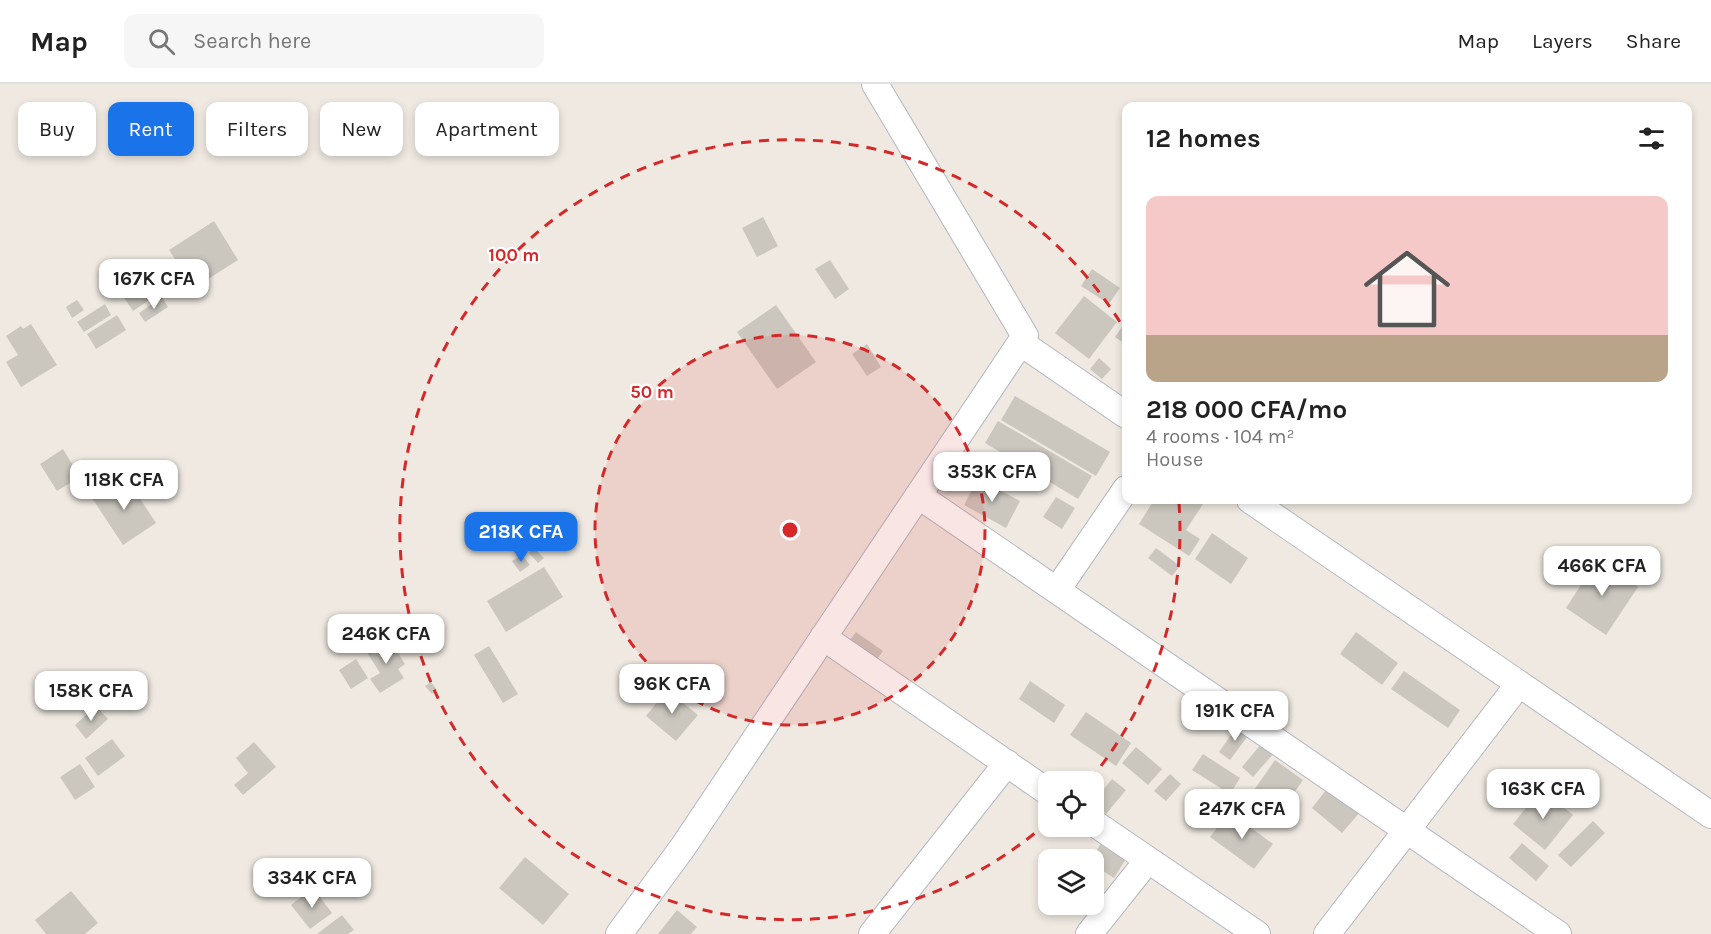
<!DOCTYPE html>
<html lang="en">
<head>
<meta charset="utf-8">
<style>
  body { margin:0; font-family:Karla,sans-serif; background:#f6f6f6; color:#222; height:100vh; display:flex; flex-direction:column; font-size:22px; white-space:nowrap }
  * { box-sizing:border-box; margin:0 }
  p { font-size:20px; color:#767676 }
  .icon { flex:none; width:33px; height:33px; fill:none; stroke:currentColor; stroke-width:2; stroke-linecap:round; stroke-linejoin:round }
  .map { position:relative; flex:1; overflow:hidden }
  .panel { position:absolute; left:1122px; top:18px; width:570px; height:402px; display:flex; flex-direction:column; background:#fff; border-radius:12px; box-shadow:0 3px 9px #0003 }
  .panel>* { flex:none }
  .banner { position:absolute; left:18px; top:18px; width:570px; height:54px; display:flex; gap:12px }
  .buttons { position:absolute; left:1038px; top:687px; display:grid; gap:12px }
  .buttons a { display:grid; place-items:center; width:66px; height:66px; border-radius:12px; background:#fff; box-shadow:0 3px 9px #0003; font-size:30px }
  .price { position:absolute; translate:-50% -51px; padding:0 14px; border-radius:12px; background:#fff; color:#222; font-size:20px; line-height:39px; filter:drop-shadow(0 2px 3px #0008) }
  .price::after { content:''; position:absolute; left:50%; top:36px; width:18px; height:14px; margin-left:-9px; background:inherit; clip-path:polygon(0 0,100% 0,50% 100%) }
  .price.on { background:#1a73e8; color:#fff }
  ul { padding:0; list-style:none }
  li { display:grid; align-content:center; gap:12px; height:318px; padding:0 24px }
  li+li { border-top:2px solid #e0e0e0 }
  li span { display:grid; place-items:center; height:186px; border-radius:12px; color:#555 }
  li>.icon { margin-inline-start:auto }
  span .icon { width:108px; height:108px; fill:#fffc; stroke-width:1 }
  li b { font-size:26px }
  h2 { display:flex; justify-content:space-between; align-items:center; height:72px; padding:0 24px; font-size:26px }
  .tag { padding:0 21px; border-radius:12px; background:#fff; box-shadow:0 3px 9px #0003; font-size:21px; line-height:54px }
  .tag.on { background:#1a73e8; color:#fff }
  header { display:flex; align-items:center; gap:36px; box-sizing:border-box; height:84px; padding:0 30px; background:#fff; border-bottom:2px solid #e0e0e0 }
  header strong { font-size:28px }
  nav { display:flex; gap:33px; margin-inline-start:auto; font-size:21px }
  .search { width:420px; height:54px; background:#f6f6f6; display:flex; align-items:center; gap:15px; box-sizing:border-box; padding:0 21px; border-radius:12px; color:#767676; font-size:22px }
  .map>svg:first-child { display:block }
  .building { fill:#cbc7bf }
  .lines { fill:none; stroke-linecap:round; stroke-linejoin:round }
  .minor-casing { stroke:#b4b7c1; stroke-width:28 }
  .minor { stroke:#fff; stroke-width:26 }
  .ring { fill:none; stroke:#d62828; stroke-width:3; stroke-dasharray:10 8 }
  .centre { fill:#d62828; stroke:#fff; stroke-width:3 }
  .ring-label { font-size:18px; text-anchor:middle; font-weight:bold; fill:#d62828; stroke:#fff; stroke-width:4.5; stroke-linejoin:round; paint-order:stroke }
</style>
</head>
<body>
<header>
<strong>Map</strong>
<div class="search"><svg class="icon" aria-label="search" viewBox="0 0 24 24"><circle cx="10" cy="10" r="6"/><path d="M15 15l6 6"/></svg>Search here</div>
<nav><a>Map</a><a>Layers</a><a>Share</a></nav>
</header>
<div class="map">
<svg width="1711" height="850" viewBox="0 0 1711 850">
  <rect width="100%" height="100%" fill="#efe9e1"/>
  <!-- building -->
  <path class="building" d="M 763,133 L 778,162 L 757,173 L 742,144 Z
    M 214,137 L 238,176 L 194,204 L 169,166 Z
    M 830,176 L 849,205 L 835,215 L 815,185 Z
    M 143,179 L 162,207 L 133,227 L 114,199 Z
    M 1092,185 L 1120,204 L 1109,220 L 1081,202 Z
    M 1084,212 L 1117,238 L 1089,275 L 1055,249 Z
    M 162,213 L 168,223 L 145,238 L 139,229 Z
    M 77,216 L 84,226 L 72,234 L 66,223 Z
    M 105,220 L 111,231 L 84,248 L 77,238 Z
    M 776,221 L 816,278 L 777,305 L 737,248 Z
    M 117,231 L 126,246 L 96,265 L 87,250 Z
    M 31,240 L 57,281 L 21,303 L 6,278 L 18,271 L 6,252 L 21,242 L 23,245 Z
    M 1124,240 L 1126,241 L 1126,257 L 1125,260 L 1115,253 Z
    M 867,260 L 881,283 L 867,292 L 852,270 Z
    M 1099,274 L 1111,285 L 1102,295 L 1090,285 Z
    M 1015,312 L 1110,368 L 1096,392 L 1001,336 Z
    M 998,337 L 1092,392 L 1078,415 L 985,359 Z
    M 63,365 L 80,393 L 57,407 L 40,380 Z
    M 125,392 L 156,439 L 123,461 L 92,414 Z
    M 978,394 L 1020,417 L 1006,444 L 964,421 Z
    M 1056,413 L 1075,424 L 1062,445 L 1043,433 Z
    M 1154,416 L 1196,416 L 1203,420 L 1186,446 L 1200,455 L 1189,472 L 1139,440 Z
    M 1212,449 L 1248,474 L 1231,500 L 1195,475 Z
    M 534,464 L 544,474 L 538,479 L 529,469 Z
    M 1156,464 L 1180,482 L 1172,492 L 1148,474 Z
    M 522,471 L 530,481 L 520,488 L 512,477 Z
    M 1597,476 L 1638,503 L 1606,551 L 1566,524 Z
    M 544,483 L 563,513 L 506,548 L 487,517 Z
    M 856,548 L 883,567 L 872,582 L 845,563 Z
    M 1356,548 L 1398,579 L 1382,601 L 1340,570 Z
    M 388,553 L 405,580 L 398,585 L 404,594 L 380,609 L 370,595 L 380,589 L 366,567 Z
    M 489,562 L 518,610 L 503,619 L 474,571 Z
    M 356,575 L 368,594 L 351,605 L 339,586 Z
    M 1404,587 L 1460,626 L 1448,644 L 1391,605 Z
    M 1030,597 L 1065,621 L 1054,639 L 1019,615 Z
    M 431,598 L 437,606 L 432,610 L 425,602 Z
    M 667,606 L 698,631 L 676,657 L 646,632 Z
    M 96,622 L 108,635 L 86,655 L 75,641 Z
    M 1086,628 L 1131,659 L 1116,682 L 1070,651 Z
    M 1239,640 L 1250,649 L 1230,676 L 1219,668 Z
    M 112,655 L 125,672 L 98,692 L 85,674 Z
    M 254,658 L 276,683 L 243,711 L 234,701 L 248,689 L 236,674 Z
    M 1262,659 L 1274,669 L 1253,693 L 1242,683 Z
    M 1136,663 L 1162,685 L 1148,701 L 1122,679 Z
    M 1203,670 L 1240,694 L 1230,710 L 1192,686 Z
    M 1275,676 L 1303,696 L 1274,738 L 1245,719 Z
    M 80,680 L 95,703 L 75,716 L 60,693 Z
    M 1170,690 L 1181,700 L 1166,717 L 1154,707 Z
    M 1112,695 L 1126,706 L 1106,730 L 1094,717 Z
    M 1330,701 L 1361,727 L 1342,749 L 1312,724 Z
    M 1541,705 L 1573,731 L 1545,766 L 1513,740 Z
    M 1229,728 L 1273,760 L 1254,785 L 1210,753 Z
    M 1593,737 L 1605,749 L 1571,783 L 1558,771 Z
    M 1101,759 L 1126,775 L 1114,794 L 1094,781 L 1094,776 L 1091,776 Z
    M 1522,759 L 1549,782 L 1536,797 L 1509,774 Z
    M 525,773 L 569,810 L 543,841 L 499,804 Z
    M 313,804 L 332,829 L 310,845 L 291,821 Z
    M 71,807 L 98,839 L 85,850 L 46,850 L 35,836 Z
    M 677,826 L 697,843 L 691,850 L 658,850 Z
    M 342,831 L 354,846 L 348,850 L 317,850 Z"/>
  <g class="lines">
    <defs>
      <path id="minor" d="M 1021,259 L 1126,331
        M 919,412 L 1558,850
        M 1250,416 L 1711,731
        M 1057,506 L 1126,405
        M 823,553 L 1048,708
        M 1094,739 L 1257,850
        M 619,850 L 683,763 L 1025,252 L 875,0
        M 872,850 L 1007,679
        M 1089,850 L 1148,776
        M 1327,850 L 1519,600"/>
    </defs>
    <!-- minor casing -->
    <use href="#minor" class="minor-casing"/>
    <!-- minor -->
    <use href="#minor" class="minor"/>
  </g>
  <!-- distance rings -->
  <circle cx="790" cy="446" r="195" fill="#d62828" fill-opacity=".12"/>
  <g class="ring">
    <circle cx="790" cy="446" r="195"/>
    <path d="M1048 738A390 390 0 1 1 1126 248M1179 419A390 390 0 0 1 1089 697"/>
  </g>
  <circle cx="790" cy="446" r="9" class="centre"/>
  <g class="ring-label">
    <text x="514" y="177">100 m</text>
    <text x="652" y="314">50 m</text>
  </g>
</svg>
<div class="buttons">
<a><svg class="icon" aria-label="locate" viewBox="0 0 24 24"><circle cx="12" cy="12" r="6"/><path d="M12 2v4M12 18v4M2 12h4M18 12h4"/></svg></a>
<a><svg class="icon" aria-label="layers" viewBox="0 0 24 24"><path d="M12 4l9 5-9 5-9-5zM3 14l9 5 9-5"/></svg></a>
</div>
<b class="price" style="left:154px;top:226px">167K CFA</b>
<b class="price" style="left:992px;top:419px">353K CFA</b>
<b class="price" style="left:124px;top:427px">118K CFA</b>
<b class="price on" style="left:521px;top:479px">218K CFA</b>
<b class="price" style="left:1602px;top:513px">466K CFA</b>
<b class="price" style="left:386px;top:581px">246K CFA</b>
<b class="price" style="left:672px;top:631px">96K CFA</b>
<b class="price" style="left:91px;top:638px">158K CFA</b>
<b class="price" style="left:1235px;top:658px">191K CFA</b>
<b class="price" style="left:1543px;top:736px">163K CFA</b>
<b class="price" style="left:1242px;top:756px">247K CFA</b>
<b class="price" style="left:312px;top:825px">334K CFA</b>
<div class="banner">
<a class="tag">Buy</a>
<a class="tag on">Rent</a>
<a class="tag">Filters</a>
<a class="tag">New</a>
<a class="tag">Apartment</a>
</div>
<section class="panel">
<h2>12 homes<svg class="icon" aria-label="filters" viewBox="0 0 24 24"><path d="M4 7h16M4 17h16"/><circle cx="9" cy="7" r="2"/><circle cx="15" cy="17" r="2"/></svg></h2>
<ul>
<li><span style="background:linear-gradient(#f6c9c9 75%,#b9a48a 0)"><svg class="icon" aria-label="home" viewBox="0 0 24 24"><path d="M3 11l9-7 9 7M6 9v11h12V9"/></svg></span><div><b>218 000 CFA/mo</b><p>4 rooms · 104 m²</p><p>House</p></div></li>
</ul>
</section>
</div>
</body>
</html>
